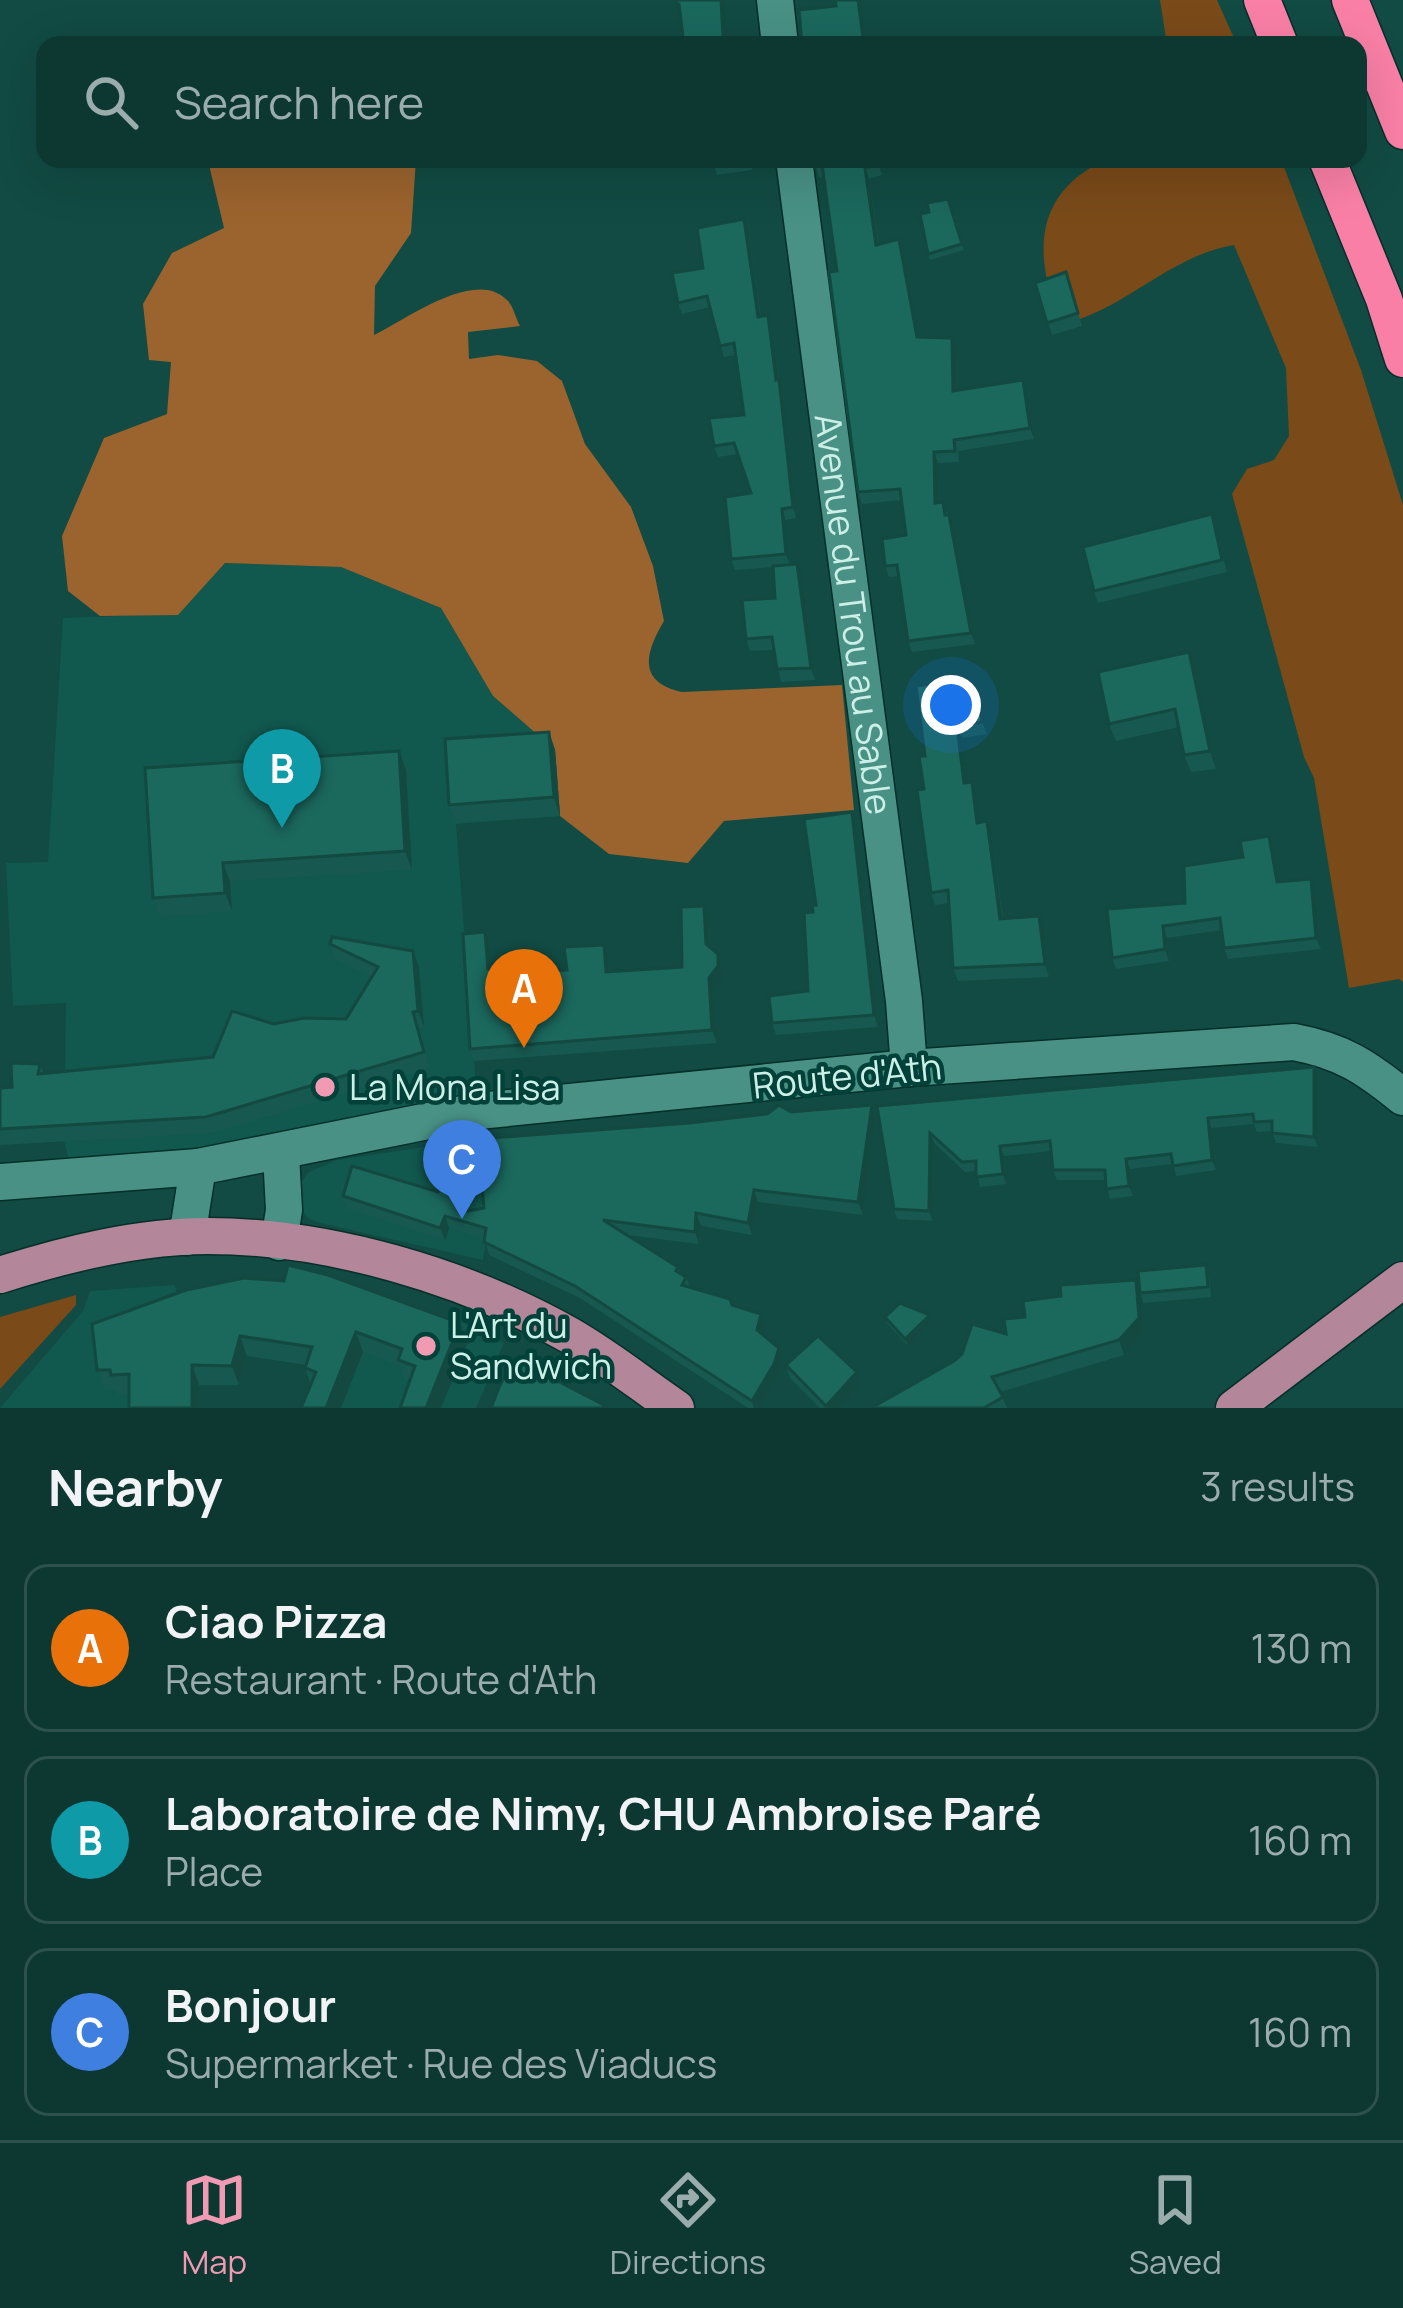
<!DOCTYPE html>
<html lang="en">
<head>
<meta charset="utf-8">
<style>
  body { margin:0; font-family:Manrope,sans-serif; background:#1b433e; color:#f1f3f6 }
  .you { position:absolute; left:951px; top:705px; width:42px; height:42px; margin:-30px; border:9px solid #fff; border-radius:50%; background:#1a73e8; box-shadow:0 0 0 18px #1a73e833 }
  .badge { display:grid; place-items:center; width:78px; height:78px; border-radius:50%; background:#f19ab3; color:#fff; font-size:39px; font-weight:700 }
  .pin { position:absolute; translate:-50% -99px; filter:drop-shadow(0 3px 6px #0008) }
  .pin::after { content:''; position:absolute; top:63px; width:42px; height:36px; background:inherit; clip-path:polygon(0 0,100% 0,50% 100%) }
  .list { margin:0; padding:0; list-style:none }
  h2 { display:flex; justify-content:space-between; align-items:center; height:156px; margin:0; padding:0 48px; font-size:51px }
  h2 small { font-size:39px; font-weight:400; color:#9aacac }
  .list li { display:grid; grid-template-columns:78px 1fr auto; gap:36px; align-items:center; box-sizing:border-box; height:168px; margin:0 24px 24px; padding:0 24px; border:3px solid #2d524d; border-radius:24px }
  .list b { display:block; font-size:45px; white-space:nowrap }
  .list p { margin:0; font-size:39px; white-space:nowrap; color:#9aacac }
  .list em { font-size:39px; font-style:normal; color:#9aacac }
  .icon { flex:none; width:66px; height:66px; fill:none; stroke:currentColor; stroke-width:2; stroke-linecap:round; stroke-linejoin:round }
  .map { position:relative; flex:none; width:1403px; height:1408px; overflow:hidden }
  .search { position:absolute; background:#0d3832; box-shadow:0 12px 48px #0002; left:36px; right:36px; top:36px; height:132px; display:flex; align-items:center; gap:30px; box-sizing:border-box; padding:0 42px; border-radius:24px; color:#9aacac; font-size:45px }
  .sheet { height:732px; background:#0d3832 }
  nav { display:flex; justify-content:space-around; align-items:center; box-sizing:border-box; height:168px; border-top:3px solid #2d524d; background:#0d3832; font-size:33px; color:#9aacac }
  nav a { display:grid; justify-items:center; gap:6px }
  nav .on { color:#f19ab3 }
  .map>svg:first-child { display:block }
  .built { fill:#11584e }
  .green { fill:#7a4a19 }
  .forest { fill:#9b632e }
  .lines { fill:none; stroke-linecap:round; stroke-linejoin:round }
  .minor-casing { stroke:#062f29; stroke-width:39 }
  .major-casing { stroke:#062f29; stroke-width:39 }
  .highway-casing { stroke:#062f29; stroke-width:39 }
  .minor { stroke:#499185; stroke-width:36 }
  .major { stroke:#b38699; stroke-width:36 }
  .highway { stroke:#f97fa6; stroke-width:36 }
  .wall { fill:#175950 }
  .shaded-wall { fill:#134941 }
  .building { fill:#1b685d; stroke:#134941; stroke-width:3 }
  .poi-dot { fill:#f19ab3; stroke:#004139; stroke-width:4.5 }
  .labels { text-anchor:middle; stroke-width:9; stroke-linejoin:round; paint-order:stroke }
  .street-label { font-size:36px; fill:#ccefe8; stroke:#004139 }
  .poi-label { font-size:36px; fill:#ccefe8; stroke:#004139; text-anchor:start }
</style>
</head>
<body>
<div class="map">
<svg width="1403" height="1408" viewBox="0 0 1403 1408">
  <rect width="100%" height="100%" fill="#114b43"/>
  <g class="built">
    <polygon points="225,563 341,567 441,608 493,696 555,750 560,816 456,824 478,1111 73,1176 64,1141 66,1003 13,1006 6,863 48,862 63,618 178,614"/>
    <polygon points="504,1135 507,1172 491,1210 483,1260 320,1223 309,1219 298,1206 299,1185 309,1172 337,1160"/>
    <polygon points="175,1285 181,1314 183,1408 0,1408 83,1311 90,1291"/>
    <polygon points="364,1292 454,1318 504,1343 476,1408 317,1408"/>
  </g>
  <g class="green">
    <polygon points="1160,0 1217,0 1237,45 1167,45"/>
    <path d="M1107 159H1281L1361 370 1403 505V982L1399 979 1349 988 1314 778 1304 757 1232 494 1247 469 1274 460 1289 436 1286 368 1234 245C1175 255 1135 299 1080 319L1055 307C1032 243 1041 189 1107 159Z"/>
    <polygon points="76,1295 76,1305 0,1389 0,1317"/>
  </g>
  <path class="forest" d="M215 159H416L411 233 375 286 374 335C404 321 475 267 507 300 513 305 516 319 520 326L468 332 469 359 498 355 537 361 562 381 585 444 631 507 653 566 664 621C645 653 637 682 682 692L842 685 854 810 724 821 688 863 609 854 560 816 555 750 493 696 441 608 341 567 225 563 178 615 100 616 68 591 62 536 104 438 167 414 171 362 149 360 143 304 172 253 224 228 210 169Z"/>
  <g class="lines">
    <g class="minor-casing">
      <g id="minor">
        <polyline points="775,0 780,45"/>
        <path id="s1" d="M794 159 904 1001 909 1068"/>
        <path d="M0 1182 198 1167 478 1111 909 1068 1294 1042C1342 1051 1366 1067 1403 1097"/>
        <polyline points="187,1237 198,1167"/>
        <polyline points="279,1242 284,1210 281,1154"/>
      </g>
    </g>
    <g class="major-casing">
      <g id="major">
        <path d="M0 1275C66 1254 138 1236 208 1236 329 1236 464 1276 569 1335 606 1356 641 1384 676 1408"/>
        <polyline points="1234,1408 1403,1280"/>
      </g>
    </g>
    <g class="highway-casing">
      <g id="highway">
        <polyline points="1262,0 1280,45"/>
        <polyline points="1350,0 1403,131"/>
        <polyline points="1327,159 1384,299 1403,359"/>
      </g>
    </g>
    <use href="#minor" class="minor"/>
    <use href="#major" class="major"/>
    <use href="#highway" class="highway"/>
  </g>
  <g class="wall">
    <polygon points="712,159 752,159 752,170 717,175"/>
    <polygon points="814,159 902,159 879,166 882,175 869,179 879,245 899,239 903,250 919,337 956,349 957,391 1023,380 1027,392 1034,439 958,451 959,462 938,463 939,503 949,515 953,526 975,644 912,652 908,641 899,576 889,577 885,566 906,535 902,500 862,504 858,492 837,271 824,177 819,178"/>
    <polygon points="948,199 964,250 930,260 928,254 929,212"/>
    <polygon points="744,219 748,229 761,317 768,315 772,326 779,379 783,390 796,518 785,520 790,564 802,576 815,680 781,682 774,650 750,651 746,639 775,598 773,567 735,570 731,559 751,493 738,454 718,457 714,446 744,415 736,355 724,357 710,307 682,314 678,303 703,268"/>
    <polygon points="1035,283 1070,284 1082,326 1052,335"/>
    <polygon points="1212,514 1227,572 1098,603 1094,591"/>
    <polygon points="1189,652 1196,669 1216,769 1191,772 1184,755 1179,727 1116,741 1109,724"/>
    <polygon points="978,691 982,704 987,734 962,738 967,783 976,795 980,822 991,834 1003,918 1044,928 1049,977 958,981 953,968 949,903 935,905 931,893 925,756 961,693"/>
    <polygon points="549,732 555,750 560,816 456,823 449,805"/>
    <polygon points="399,751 406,770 412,870 230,881 232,911 160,916 153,898"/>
    <polygon points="852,812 856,824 878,1027 776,1035 772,1023 808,991 813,912"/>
    <polygon points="1269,836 1273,847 1279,882 1315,890 1321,949 1228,959 1224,948 1222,930 1167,938 1169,961 1116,969 1112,958"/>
    <polygon points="709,918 710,947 718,954 722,966 723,979 713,990 717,1043 474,1061 470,1049 485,932 490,944 492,970 520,974 567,970 608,957 609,972 682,967"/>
    <polygon points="330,944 413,951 419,967 424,1027 419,1028 430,1068 212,1133 0,1145 0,1088 12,1087 40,1064 44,1074 213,1057 274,1024 346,1019 371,977 335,959"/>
    <polygon points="1318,1077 1318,1147 1276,1143 1272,1131 1257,1132 1254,1124 1211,1128 1216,1170 1176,1176 1173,1164 1130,1169 1133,1196 1110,1199 1105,1180 1057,1180 1053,1170 1051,1151 1004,1156 1006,1184 980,1187 976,1171 965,1172 934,1143 933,1221 897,1219 894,1209 877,1106"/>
    <polygon points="872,1105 876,1117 863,1215 758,1202 752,1235 701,1226 699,1244 627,1235 678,1267 680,1273 686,1277 690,1287 732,1305 761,1314 766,1326 763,1335 779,1348 783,1361 779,1377 760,1408 748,1408 580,1298 489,1255 485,1239 449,1228 445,1240 347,1209 343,1196 438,1192 451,1151 469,1211 484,1208 490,1142"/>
    <polygon points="1209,1276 1211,1297 1143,1303 1142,1299 1144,1333 1124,1355 1000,1392 1007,1408 871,1408 1006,1334 1025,1317 1061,1296 1136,1280 1139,1289"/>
    <polygon points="885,1317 933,1321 908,1346 887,1323"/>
    <polygon points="460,1323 468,1342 410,1382 405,1380 400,1366 363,1352 311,1385 305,1368 306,1365 247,1356 239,1385 199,1385 118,1395 116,1390 104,1390 97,1370 92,1324"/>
    <polygon points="786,1365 857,1372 861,1385 840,1408 820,1408 790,1378"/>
  </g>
  <g class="shaded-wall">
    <polygon points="721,0 724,0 727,45 723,37"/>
    <polygon points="858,0 861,0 867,45 864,45"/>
    <polygon points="865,168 869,179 880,257 876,245"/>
    <polygon points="744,219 748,229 762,328 758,317"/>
    <polygon points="899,239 903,250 921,348 917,337"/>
    <polygon points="768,315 772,326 780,390 776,380"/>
    <polygon points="952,338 956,349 957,402 953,391"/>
    <polygon points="779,379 783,390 796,518 793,507"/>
    <polygon points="1023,380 1027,392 1034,439 1030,428"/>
    <polygon points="934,452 938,463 939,514 935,503"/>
    <polygon points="782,509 785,520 790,565 786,554"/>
    <polygon points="949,515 953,526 975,644 971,633"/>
    <polygon points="797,564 802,576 815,680 811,668"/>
    <polygon points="1189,652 1196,669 1216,769 1210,751"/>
    <polygon points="978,691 982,704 987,734 982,722"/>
    <polygon points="957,726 962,738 969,795 964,783"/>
    <polygon points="549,732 555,750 560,816 554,797"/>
    <polygon points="399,751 406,770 412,870 405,851"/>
    <polygon points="972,782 976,795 982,835 977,823"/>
    <polygon points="852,812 856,824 878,1027 874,1015"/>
    <polygon points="987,821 991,834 1004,931 1000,919"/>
    <polygon points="1269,836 1273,847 1281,894 1277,882"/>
    <polygon points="223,863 230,881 232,911 225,893"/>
    <polygon points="1311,879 1315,890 1321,949 1316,938"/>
    <polygon points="704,906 709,918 710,956 706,944"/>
    <polygon points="1039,916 1044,928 1049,977 1045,964"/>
    <polygon points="1163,926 1167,938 1169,961 1165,949"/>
    <polygon points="485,932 490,944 493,982 488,969"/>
    <polygon points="604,945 608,957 610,985 606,972"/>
    <polygon points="413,951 419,967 424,1027 418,1011"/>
    <polygon points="718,954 722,966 723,979 713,990 717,1043 712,1030 709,978"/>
    <polygon points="1314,1067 1318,1077 1318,1147 1314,1137"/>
    <polygon points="872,1105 876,1117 863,1215 858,1202"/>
    <polygon points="1208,1118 1211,1128 1216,1170 1212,1160"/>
    <polygon points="930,1133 934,1143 933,1221 929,1211"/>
    <polygon points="1000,1146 1004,1156 1006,1184 1003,1174"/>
    <polygon points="1126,1159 1130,1169 1133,1196 1129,1186"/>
    <polygon points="754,1190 758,1202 752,1235 748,1223"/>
    <polygon points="696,1213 701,1226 699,1244 695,1232"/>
    <polygon points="445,1216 449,1228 445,1240 440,1228"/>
    <polygon points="1136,1280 1142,1299 1144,1333 1124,1355 1119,1340"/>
    <polygon points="761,1314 766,1326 761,1342 757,1330"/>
    <polygon points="930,1315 933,1321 908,1346 905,1339"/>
    <polygon points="460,1323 468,1342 441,1408 426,1408"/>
    <polygon points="356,1332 363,1352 341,1408 326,1408"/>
    <polygon points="240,1336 247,1356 239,1385 232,1366"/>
    <polygon points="779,1348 783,1361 779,1377 760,1408 754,1408 752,1401"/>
    <polygon points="192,1365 199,1385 199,1408 192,1408"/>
    <polygon points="857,1372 861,1385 840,1408 827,1408 826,1406"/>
  </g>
  <g class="building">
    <polygon points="673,0 721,0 723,37 734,35 735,45 684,45 679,4"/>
    <polygon points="835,0 858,0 864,45 802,45 799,10 836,6"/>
    <polygon points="712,159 745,159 713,164"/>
    <polygon points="814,159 876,159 878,164 865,168 876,245 899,239 917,337 952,338 953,391 1023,380 1030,428 954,440 955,451 934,452 935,503 943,502 945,515 949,515 971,633 908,641 897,565 885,566 882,539 906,535 900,489 858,492 829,272 837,271 822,165 815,167"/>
    <polygon points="948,199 962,244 928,254 920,214 929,212 927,203"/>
    <polygon points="744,219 758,317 768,315 776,380 779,379 793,507 782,509 786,554 731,559 725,497 751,493 734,443 714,446 709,418 744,415 734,343 720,346 707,296 678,303 672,273 703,268 697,228"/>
    <polygon points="1066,272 1078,313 1047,323 1035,283"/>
    <polygon points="1212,514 1222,560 1094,591 1083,547"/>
    <polygon points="797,564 811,668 777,669 772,637 746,639 742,600 775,598 773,566"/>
    <polygon points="1189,652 1210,751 1184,755 1175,709 1109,724 1098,672"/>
    <polygon points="956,680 958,694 978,691 982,722 957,726 964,783 972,782 977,823 987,821 1000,919 1039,916 1045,964 953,968 948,890 931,893 917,790 924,789 919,756 925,756 916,686"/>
    <polygon points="549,732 554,797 449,805 445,739"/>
    <polygon points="399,751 405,851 223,863 225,893 153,898 145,768"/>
    <polygon points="852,812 874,1015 772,1023 769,996 808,991 804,913 813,912 812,905 816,905 804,819"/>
    <polygon points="1269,836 1277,882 1311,879 1316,938 1224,948 1220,918 1163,926 1165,949 1112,958 1107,909 1185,903 1184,866 1243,857 1240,841"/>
    <polygon points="704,906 706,944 718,954 718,966 709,978 712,1030 470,1049 463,934 485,932 488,969 520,974 567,970 564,947 604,945 606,972 682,967 681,907"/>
    <polygon points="332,937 413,951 418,1011 413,1012 424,1052 206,1117 0,1129 0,1088 12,1087 11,1063 40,1064 38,1074 213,1057 232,1011 274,1024 304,1018 346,1019 378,967 330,944"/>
    <polygon points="1314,1067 1314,1137 1272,1133 1272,1121 1254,1122 1253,1114 1208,1118 1212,1160 1173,1166 1171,1154 1126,1159 1129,1186 1106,1189 1105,1170 1053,1170 1050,1141 1000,1146 1003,1174 976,1177 976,1161 962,1162 930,1133 929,1211 894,1209 877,1106"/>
    <polygon points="779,1105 791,1112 872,1105 858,1202 754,1190 748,1223 696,1213 695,1232 603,1220 678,1267 676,1271 686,1277 682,1285 730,1299 732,1305 761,1314 757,1330 779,1348 774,1364 752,1401 575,1286 484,1242 486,1228 445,1216 440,1228 343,1196 352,1166 438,1192 451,1151 468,1211 484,1208 478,1142 490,1142 490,1138 689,1123 767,1114"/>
    <polygon points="288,1265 328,1275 460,1323 426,1408 400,1408 415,1366 398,1360 402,1349 356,1332 326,1408 301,1408 316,1372 305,1368 312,1347 240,1336 232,1366 192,1365 192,1408 129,1408 129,1374 111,1375 110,1370 97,1370 92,1324 186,1290 244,1278 284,1281"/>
    <polygon points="1206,1265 1208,1287 1140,1293 1138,1271"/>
    <polygon points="1136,1280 1139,1318 1119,1340 992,1377 1003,1397 984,1408 871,1408 954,1361 962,1354 972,1324 1006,1334 1004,1319 1025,1317 1023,1301 1061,1296 1060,1285"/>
    <polygon points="900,1303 930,1315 905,1339 885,1317"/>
    <polygon points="818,1336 857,1372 826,1406 786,1365"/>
    <polygon points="515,1359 600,1403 607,1408 491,1408 500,1385"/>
  </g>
  <g class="poi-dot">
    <circle cx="325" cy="1087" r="12"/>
    <circle cx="426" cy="1346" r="12"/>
  </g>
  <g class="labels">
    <g class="street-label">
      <text dy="13" stroke="none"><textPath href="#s1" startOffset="459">Avenue du Trou au Sable</textPath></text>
      <text transform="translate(847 1076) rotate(-6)" y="13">Route d'Ath</text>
    </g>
    <g class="poi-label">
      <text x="349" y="1100">La Mona Lisa</text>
      <text x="450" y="1338">L'Art du<tspan x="450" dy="41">Sandwich</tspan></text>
    </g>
  </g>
</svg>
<div class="you"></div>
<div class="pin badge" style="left:524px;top:1048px;background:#e8710a">A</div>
<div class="pin badge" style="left:282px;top:828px;background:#0f9aa8">B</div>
<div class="pin badge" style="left:462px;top:1219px;background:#3f7fe0">C</div>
<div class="search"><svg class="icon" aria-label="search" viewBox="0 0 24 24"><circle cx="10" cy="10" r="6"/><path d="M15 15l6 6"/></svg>Search here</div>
</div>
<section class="sheet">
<h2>Nearby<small>3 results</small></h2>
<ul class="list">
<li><span class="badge" style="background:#e8710a">A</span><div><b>Ciao Pizza</b><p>Restaurant · Route d'Ath</p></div><em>130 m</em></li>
<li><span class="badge" style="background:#0f9aa8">B</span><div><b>Laboratoire de Nimy, CHU Ambroise Paré</b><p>Place</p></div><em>160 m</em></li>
<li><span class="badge" style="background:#3f7fe0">C</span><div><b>Bonjour</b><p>Supermarket · Rue des Viaducs</p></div><em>160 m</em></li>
</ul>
</section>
<nav>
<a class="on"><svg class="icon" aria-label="map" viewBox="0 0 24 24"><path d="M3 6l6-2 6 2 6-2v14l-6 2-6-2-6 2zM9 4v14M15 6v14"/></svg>Map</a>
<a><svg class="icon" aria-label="directions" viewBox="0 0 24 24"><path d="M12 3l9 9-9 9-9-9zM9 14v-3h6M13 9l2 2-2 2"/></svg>Directions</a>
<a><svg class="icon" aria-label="saved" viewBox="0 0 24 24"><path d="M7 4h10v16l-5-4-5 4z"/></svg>Saved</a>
</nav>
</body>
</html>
